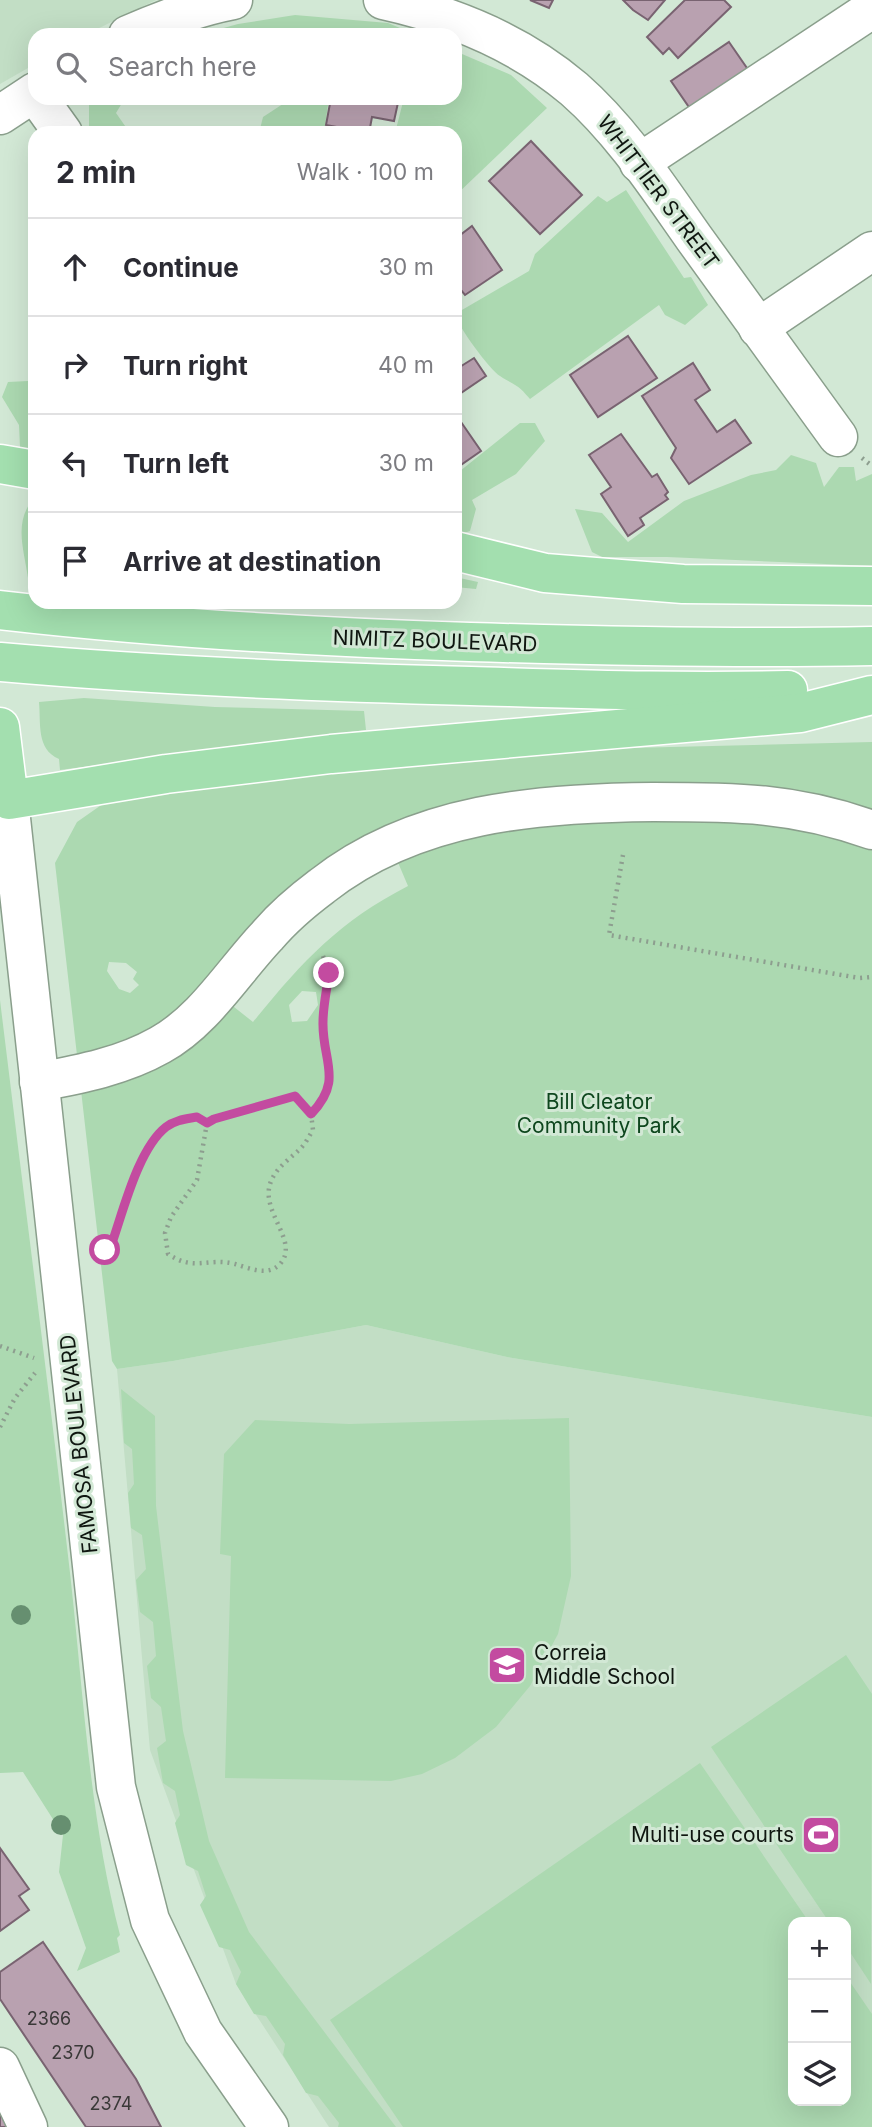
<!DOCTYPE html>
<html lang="en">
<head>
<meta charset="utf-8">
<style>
  body { margin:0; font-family:Inter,sans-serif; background:#f2f2f3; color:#2b2b33 }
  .controls { position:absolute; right:21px; bottom:21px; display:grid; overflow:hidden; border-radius:14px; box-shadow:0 7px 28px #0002 }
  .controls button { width:63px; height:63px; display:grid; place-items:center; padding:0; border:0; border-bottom:2px solid #e1e1e2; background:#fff; color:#2b2b33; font:35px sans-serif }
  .stop { position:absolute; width:21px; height:21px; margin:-16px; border:5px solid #c34ba0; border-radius:50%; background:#fff }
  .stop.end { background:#c34ba0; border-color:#fff; box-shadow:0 2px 7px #0008 }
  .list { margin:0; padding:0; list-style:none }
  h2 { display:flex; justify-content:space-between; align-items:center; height:91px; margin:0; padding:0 28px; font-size:30px }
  h2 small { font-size:23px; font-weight:400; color:#7c7c81 }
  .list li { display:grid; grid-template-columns:46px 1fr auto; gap:21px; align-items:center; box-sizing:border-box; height:98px; padding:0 28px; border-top:2px solid #e1e1e2 }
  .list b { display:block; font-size:26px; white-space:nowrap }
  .list em { font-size:23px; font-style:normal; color:#7c7c81 }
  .icon { flex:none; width:38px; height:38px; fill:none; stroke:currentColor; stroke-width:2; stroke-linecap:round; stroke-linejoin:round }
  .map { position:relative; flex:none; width:872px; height:2127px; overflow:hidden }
  .search { position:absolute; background:#fff; box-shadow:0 7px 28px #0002; left:28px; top:28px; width:434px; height:77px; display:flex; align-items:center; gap:18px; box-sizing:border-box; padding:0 24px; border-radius:21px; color:#7c7c81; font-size:26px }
  .panel { position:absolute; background:#fff; box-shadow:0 7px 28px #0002; left:28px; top:126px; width:434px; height:483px; border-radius:21px }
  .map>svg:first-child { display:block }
  .built { fill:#c2dec5; fill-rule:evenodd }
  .green { fill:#acd9b1; fill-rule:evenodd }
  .building { fill:#b9a1b0; stroke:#796371; stroke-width:2 }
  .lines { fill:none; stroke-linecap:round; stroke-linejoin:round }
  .minor-casing { stroke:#8a9f8c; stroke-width:41 }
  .major-casing { stroke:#fff; stroke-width:41 }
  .path { stroke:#8d9e8f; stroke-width:4.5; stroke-dasharray:2 5; stroke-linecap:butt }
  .minor { stroke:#fff; stroke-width:38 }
  .major { stroke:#a3dfaf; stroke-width:38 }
  .tree { fill:#668f70 }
  .route { stroke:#c34ba0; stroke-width:9 }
  .labels { text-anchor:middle; stroke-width:6; stroke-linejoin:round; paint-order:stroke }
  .number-label { font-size:18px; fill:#3a3938 }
  .street-label { font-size:21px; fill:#0f1610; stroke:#d2e8d5 }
  .park-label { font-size:21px; fill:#0e471e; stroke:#d2e8d5 }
  .poi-label { font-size:21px; fill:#0f1610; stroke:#d2e8d5; text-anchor:start }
</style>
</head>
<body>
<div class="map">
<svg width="872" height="2127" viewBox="0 0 872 2127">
  <rect width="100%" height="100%" fill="#d2e8d5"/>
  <g class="built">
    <polygon points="0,0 156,0 85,35 35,35 35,64 0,84"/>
    <path d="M366 1325 507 1357 872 1417V2127H329L236 1984 150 1750 117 1369 173 1361ZM793 1922H846V2101H793Z"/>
  </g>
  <g class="green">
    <polygon points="295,15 388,23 417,35 198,35 238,24"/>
    <polygon points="455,51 511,75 547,108 455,196 455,133 395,133 404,98 455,98"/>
    <polygon points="89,98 125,98 116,113 130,133 96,133 89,126"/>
    <polygon points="292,98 329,98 324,133 259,133 263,117"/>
    <path d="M626 190 684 278 691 277 708 305 685 325 665 315 659 305 530 399C517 383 515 386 500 376 490 370 456 324 455 314L529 271 535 254 598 196 607 202Z"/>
    <polygon points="28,381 35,386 35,450 20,447 19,425 2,397 8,382"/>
    <polygon points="520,423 535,423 545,441 516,474 472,500 476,509 470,531 464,533 455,531 455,475"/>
    <polygon points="791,455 816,463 824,487 839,467 854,467 856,481 872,474 872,566 667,557 602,557 592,552 575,509 602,513 628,542 684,501 751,475 776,470"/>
    <path d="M34 498 35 499V578H28C24 549 13 522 34 498Z"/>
    <polygon points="455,577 478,582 476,589 455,587"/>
    <polygon points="256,602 420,602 415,607 293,606"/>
    <path d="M84 698 215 707 364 711 366 730 60 770 59 759C36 749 41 724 39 702Z"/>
    <path d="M872 742V1417L507 1357 366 1325 173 1361 117 1369 112 1361 55 863 77 822 117 794 546 750ZM385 832 408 886C338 922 302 962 253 1022L205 984ZM109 962 126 963 137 972 133 979 139 985 130 993 119 989 107 971ZM302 991 316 992 318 1005 307 1021 292 1022 289 1005Z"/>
    <path d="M0 1000C22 1182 46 1365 67 1547 83 1678 87 1807 120 1935L117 1938 120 1952 77 1971 86 1948 59 1872 63 1835 23 1772 0 1773Z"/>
    <polygon points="121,1389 155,1416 156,1506 183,1731 209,1841 249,1932 396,2127 338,2127 339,2123 318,2096 306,2093 283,2055 285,2044 266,2016 254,2014 236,1984 241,1972 230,1950 219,1947 200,1905 206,1896 198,1871 186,1865 175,1823 180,1815 175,1791 163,1783 157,1748 166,1741 161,1707 151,1698 147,1666 156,1656 153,1622 140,1612 136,1580 146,1569 142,1535 131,1528 128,1493 134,1484 132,1449 124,1443"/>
    <polygon points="569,1418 571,1576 558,1634 530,1686 496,1727 455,1758 422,1774 391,1781 225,1778 231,1556 220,1554 224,1454 255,1420 349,1424"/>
    <polygon points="846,1655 872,1694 871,1984 846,1946 846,1922 829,1922 711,1747"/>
    <polygon points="700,1763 809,1922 793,1922 793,2101 846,2101 846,1976 872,2014 872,2127 403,2127 330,2020"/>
  </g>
  <g class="building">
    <polygon points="530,0 553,0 549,8"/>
    <polygon points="623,0 665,0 648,20 633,10"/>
    <polygon points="685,0 724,0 731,7 678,58 669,48 663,54 647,37"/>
    <polygon points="729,42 749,71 691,110 671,81"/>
    <polygon points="331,98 399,98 394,121 372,117 369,133 326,125"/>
    <polygon points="531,141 582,195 540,234 489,181"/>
    <polygon points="472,226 502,270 465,295 455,283 455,239"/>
    <polygon points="628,336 657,378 598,417 570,375"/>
    <polygon points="474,358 486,376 455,397 455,370"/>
    <polygon points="693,363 710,390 695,400 717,432 735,420 751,443 689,484 671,458 676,448 642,396"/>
    <polygon points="461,422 481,451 455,469 455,426"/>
    <polygon points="621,434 652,477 657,474 668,492 665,495 668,499 640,518 644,525 628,536 601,494 611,487 589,455"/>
    <polygon points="0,1848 29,1889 19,1896 29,1910 0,1931"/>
    <polygon points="43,1942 136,2079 161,2127 86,2127 0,1999 0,1972"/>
    <polygon points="0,2107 9,2127 0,2127"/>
  </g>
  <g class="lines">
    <g class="minor-casing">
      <g id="minor">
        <path d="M383 0C451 15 520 43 574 89 622 131 658 187 694 238 742 305 790 371 838 437"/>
        <path d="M128 35C162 20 196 7 233 0"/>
        <polyline points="38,98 63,133"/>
        <polyline points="0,115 35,92"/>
        <polyline points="639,163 872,9"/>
        <polyline points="758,328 872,251"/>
        <polyline points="9,800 116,1787 150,1920 203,2032 269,2127"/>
        <path d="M39 1082C81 1074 123 1066 160 1045 204 1021 233 972 267 936 283 917 302 901 322 886 416 812 538 803 653 802 735 802 793 802 872 830"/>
        <polyline points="0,2067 28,2127"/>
      </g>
    </g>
    <g class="major-casing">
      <g id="major">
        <polyline points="0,464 35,470"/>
        <polyline points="455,551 545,573 683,584 872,586"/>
        <path d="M0 610C156 628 313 637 470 642 604 646 738 649 872 646"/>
        <path d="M0 662C157 676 313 682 471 686 576 689 682 693 788 690"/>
        <polyline points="0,727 9,800 166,774 331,754 800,713 872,695"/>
      </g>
    </g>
    <g class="path">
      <polyline points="862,458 872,466"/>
      <polyline points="623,855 609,935 859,978 872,977"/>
      <path d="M207 1123 197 1180 171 1217 165 1233 168 1254C195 1272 207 1257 235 1264 249 1268 268 1277 280 1264 300 1242 261 1213 270 1184 275 1168 290 1159 301 1148 306 1143 309 1136 313 1130L311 1114"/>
      <path d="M93 1254 105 1250 113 1240C124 1210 141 1146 166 1127 175 1120 186 1119 197 1117L207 1123 214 1119 295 1096 311 1114 326 1091 331 1076 322 1022 329 973 322 953"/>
      <polyline points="0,1346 34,1358"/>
      <polyline points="0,1427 15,1398 35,1373"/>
    </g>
    <use href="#minor" class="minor"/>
    <use href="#major" class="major"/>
  </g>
  <g class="tree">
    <circle cx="21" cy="1615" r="10"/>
    <circle cx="61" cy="1825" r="10"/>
  </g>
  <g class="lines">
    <path class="route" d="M105 1250 113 1240C124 1208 139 1148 166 1127 175 1120 186 1119 197 1117L207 1123 214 1119 295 1096 311 1114C344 1080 322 1061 323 1022 323 1006 327 989 329 973"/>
  </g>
  <defs>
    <g id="school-square" transform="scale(2.0125)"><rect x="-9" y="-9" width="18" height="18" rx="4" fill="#c34ba0" stroke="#d2e8d5"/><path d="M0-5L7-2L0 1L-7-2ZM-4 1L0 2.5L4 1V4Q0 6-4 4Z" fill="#fff"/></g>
    <g id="stadium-square" transform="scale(2.0125)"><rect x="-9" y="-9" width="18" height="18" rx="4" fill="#c34ba0" stroke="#d2e8d5"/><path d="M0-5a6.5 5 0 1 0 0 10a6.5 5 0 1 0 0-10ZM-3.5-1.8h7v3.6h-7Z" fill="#fff"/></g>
  </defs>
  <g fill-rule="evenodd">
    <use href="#school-square" x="507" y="1665"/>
    <use href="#stadium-square" x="821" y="1835"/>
  </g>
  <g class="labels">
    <g class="number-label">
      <text x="49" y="2025">2366</text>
      <text x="73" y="2059">2370</text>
      <text x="111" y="2110">2374</text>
    </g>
    <g class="street-label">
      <text transform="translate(658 192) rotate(53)" y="7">WHITTIER STREET</text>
      <text transform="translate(435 641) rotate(2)" y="7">NIMITZ BOULEVARD</text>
      <text transform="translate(79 1444) rotate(-96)" y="7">FAMOSA BOULEVARD</text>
    </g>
    <g class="park-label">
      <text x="599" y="1109">Bill Cleator<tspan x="599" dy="24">Community Park</tspan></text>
    </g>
    <g class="poi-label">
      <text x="534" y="1660">Correia<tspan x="534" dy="24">Middle School</tspan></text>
      <text x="794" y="1842" text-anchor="end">Multi-use courts</text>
    </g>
  </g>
</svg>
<div class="controls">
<button>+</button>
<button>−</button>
<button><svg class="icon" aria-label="layers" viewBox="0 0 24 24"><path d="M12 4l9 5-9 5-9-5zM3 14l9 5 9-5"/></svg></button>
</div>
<div class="stop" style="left:105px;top:1250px"></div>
<div class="stop end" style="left:329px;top:973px"></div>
<div class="search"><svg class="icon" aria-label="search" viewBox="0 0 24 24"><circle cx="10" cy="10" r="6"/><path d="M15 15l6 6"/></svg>Search here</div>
<section class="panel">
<h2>2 min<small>Walk · 100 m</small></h2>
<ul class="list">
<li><svg class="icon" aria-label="ahead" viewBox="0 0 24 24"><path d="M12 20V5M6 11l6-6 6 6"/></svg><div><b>Continue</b></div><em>30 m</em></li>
<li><svg class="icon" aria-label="right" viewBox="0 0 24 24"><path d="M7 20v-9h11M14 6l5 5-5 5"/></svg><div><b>Turn right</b></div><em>40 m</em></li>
<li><svg class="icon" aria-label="left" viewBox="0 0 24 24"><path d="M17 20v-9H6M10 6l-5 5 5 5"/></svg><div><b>Turn left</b></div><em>30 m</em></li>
<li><svg class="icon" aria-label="arrive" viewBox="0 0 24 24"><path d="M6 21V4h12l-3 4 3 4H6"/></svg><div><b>Arrive at destination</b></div></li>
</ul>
</section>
</div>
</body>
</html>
